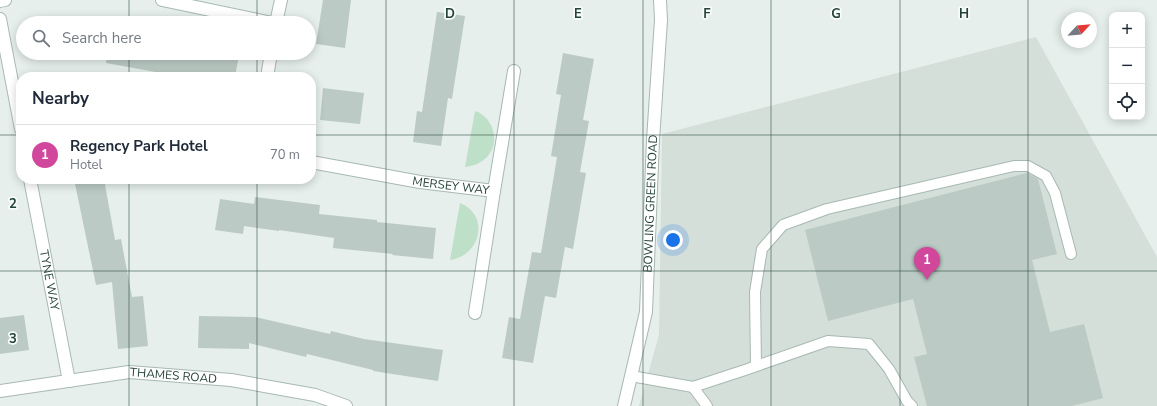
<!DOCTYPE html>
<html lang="en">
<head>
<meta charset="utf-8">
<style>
  body { margin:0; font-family:"Nunito Sans",sans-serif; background:#f6f6f7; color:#1f2937 }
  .controls { position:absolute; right:12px; top:12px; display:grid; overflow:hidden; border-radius:8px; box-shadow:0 2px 10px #0003 }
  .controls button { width:36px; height:36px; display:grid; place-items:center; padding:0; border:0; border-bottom:1px solid #e0e1e3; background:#fff; color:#1f2937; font:20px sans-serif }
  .compass { position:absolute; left:1061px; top:12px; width:36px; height:36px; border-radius:50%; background:#fff; box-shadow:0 2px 10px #0003; rotate:64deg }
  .you { position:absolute; left:673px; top:240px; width:14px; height:14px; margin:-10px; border:3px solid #fff; border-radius:50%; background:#1a73e8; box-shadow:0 0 0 6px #1a73e833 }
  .badge { display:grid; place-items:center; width:26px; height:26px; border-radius:50%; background:#b45309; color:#fff; font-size:13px; font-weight:700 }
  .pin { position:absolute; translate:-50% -33px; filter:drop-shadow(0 1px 2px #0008) }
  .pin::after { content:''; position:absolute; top:21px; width:14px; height:12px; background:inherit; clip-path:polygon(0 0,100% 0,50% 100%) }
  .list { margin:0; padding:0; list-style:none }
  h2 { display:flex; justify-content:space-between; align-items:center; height:52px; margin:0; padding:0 16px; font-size:17px }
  h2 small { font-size:13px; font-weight:400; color:#747a83 }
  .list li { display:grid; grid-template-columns:26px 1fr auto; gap:12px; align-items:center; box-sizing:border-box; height:60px; padding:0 16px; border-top:1px solid #e0e1e3 }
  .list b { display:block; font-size:15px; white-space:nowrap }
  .list p { margin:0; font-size:13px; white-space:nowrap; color:#747a83 }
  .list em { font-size:13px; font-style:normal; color:#747a83 }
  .icon { flex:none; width:22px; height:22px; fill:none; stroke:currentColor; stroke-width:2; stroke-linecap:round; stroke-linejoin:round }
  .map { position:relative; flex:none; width:1157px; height:406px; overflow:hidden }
  .search { position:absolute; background:#fff; box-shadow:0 2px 10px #0003; left:16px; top:16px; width:300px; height:44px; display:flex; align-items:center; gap:10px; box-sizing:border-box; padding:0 14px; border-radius:22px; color:#747a83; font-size:15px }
  .panel { position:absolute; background:#fff; box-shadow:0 2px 10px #0003; left:16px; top:72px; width:300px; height:112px; border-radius:16px }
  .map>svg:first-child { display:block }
  .built { fill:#d4dfda }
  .green { fill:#bfe0c8 }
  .building { fill:#bbcac4 }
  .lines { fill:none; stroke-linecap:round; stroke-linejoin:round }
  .service-casing { stroke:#a8b8b2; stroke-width:12 }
  .minor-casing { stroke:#a8b8b2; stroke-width:14 }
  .tertiary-casing { stroke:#a8b8b2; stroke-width:14 }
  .service { stroke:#fff; stroke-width:10 }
  .minor { stroke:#fff; stroke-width:12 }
  .tertiary { stroke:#fff; stroke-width:12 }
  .grid { fill:none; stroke:#24423a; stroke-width:1; stroke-opacity:0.55 }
  .labels { text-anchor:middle; stroke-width:3.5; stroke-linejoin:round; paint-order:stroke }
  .street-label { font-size:12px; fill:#24423a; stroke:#f7fbf9 }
  .grid-label { font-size:13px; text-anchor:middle; font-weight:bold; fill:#24423a; stroke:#f7fbf9; stroke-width:3.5; stroke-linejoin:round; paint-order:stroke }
</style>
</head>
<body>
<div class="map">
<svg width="1157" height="406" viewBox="0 0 1157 406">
  <rect width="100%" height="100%" fill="#e6efeb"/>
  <polygon class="built" points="1036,37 1157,257 1157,406 639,406 659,335 662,134"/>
  <g class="green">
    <path d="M475 111C493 117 501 142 487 157 481 163 474 166 465 167Z"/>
    <path d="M460 203C490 215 481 256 450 260Z"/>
  </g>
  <g class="building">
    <polygon points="323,0 351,0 345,48 316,44"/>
    <polygon points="437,12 465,16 452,99 448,98 441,146 413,142 417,111 422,112"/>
    <polygon points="107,53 229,53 239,55 235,77 183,77 106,63"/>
    <polygon points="563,53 594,59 583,120 589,121 580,172 586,173 573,249 565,247 556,298 545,296 533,363 502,358 509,317 520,319 532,252 541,253 557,157 551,156 561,95 556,94"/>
    <polygon points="323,88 364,93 360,124 320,120"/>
    <polygon points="1027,173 1038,179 1057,254 1032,260 1050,332 1084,324 1103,398 1072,406 927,406 914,357 927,354 913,299 828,321 805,230"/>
    <polygon points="74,179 104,179 115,240 121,239 132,297 143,296 148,346 118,349 112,282 96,285"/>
    <polygon points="255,197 320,205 319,214 377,220 377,222 436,228 433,259 392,255 393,254 333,248 334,238 279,230 279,231 244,226 243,234 215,230 220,199 254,204"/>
    <polygon points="24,315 29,350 0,354 0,318"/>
    <polygon points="199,316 255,317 330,334 331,331 364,339 443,350 438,381 373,371 373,370 307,354 306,357 249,343 249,349 198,348"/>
  </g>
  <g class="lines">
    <g class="service-casing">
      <g id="service">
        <polyline points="756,366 755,292 762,249 783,225 827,209 1014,166 1028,166 1046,176 1055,193 1071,254"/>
        <polyline points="631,376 693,387 745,370 828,341 869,344 889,369 907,401 912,406"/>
        <polyline points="693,387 707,406"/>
      </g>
    </g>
    <g class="minor-casing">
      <g id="minor">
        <polyline points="162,0 272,23"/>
        <polyline points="0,1 5,0"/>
        <polyline points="0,19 21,129"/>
        <polyline points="276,23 281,0"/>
        <polyline points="267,77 271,53"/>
        <path id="s1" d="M311 162 420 182 494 191 475 313"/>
        <path id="s2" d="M30 179 69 381"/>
        <polyline points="494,191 514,71"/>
        <path id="s3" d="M0 391 129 372 231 380 315 395 346 406"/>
      </g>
    </g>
    <g class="tertiary-casing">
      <g id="tertiary">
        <path id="s4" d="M624 406 646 312 653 140 661 20 660 0"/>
      </g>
    </g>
    <use href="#service" class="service"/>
    <use href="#minor" class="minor"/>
    <use href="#tertiary" class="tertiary"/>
  </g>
  <path class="grid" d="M129 0V23M257 0V23M386 0V406M514 0V406M643 0V406M771 0V406M900 0V406M1028 0V406M129 53V77M257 53V77M0 135H21M311 135H1157M129 179V406M257 179V406M0 271H1157"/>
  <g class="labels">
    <g class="street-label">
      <text dy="4" stroke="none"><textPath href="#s1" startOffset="142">MERSEY WAY</textPath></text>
      <text dy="4" stroke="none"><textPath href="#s4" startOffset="205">BOWLING GREEN ROAD</textPath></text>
      <text dy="4" stroke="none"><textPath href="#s2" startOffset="103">TYNE WAY</textPath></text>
      <text dy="4" stroke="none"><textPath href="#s3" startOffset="175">THAMES ROAD</textPath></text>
    </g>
  </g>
  <g class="grid-label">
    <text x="450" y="18">D</text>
    <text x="578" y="18">E</text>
    <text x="707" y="18">F</text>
    <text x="836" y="18">G</text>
    <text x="964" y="18">H</text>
    <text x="13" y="208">2</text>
    <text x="13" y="343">3</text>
  </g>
</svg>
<div class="controls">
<button>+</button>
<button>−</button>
<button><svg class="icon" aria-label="locate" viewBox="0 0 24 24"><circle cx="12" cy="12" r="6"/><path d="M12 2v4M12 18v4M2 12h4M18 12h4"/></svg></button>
</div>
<svg class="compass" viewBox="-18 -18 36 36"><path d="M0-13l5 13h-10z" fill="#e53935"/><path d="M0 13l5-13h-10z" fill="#747a83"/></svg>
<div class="you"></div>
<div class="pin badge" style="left:927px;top:280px;background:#d1479c">1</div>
<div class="search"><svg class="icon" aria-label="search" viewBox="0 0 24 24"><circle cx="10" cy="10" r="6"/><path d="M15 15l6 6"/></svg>Search here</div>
<section class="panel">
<h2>Nearby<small></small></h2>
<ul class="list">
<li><span class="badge" style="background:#d1479c">1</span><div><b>Regency Park Hotel</b><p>Hotel</p></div><em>70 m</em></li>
</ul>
</section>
</div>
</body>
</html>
